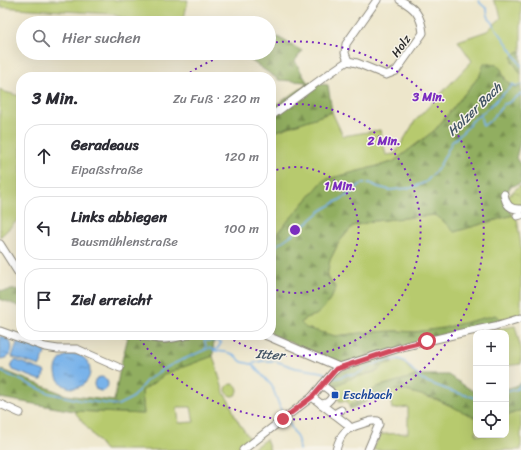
<!DOCTYPE html>
<html lang="de">
<head>
<meta charset="utf-8">
<style>
  body { margin:0; font-family:Sriracha,sans-serif; background:#f2f2f3; color:#2b2b33 }
  .controls { position:absolute; right:12px; bottom:12px; display:grid; overflow:hidden; border-radius:8px; box-shadow:0 4px 16px #0002 }
  .controls button { width:36px; height:36px; display:grid; place-items:center; padding:0; border:0; border-bottom:1px solid #e1e1e2; background:#fff; color:#2b2b33; font:20px sans-serif }
  .stop { position:absolute; width:12px; height:12px; margin:-9px; border:3px solid #d1495b; border-radius:50%; background:#fff }
  .stop.end { background:#d1495b; border-color:#fff; box-shadow:0 1px 4px #0008 }
  .list { margin:0; padding:0; list-style:none }
  h2 { display:flex; justify-content:space-between; align-items:center; height:52px; margin:0; padding:0 16px; font-size:17px }
  h2 small { font-size:13px; font-weight:400; color:#7c7c81 }
  .list li { display:grid; grid-template-columns:26px 1fr auto; gap:12px; align-items:center; box-sizing:border-box; height:64px; margin:0 8px 8px; padding:0 8px; border:1px solid #e1e1e2; border-radius:16px }
  .list b { display:block; font-size:15px; white-space:nowrap }
  .list p { margin:0; font-size:13px; white-space:nowrap; color:#7c7c81 }
  .list em { font-size:13px; font-style:normal; color:#7c7c81 }
  .icon { flex:none; width:22px; height:22px; fill:none; stroke:currentColor; stroke-width:2; stroke-linecap:round; stroke-linejoin:round }
  .map { position:relative; flex:none; width:521px; height:450px; overflow:hidden }
  .search { position:absolute; background:#fff; box-shadow:0 4px 16px #0002; left:16px; top:16px; width:260px; height:44px; display:flex; align-items:center; gap:10px; box-sizing:border-box; padding:0 14px; border-radius:22px; color:#7c7c81; font-size:15px }
  .panel { position:absolute; background:#fff; box-shadow:0 4px 16px #0002; left:16px; top:72px; width:260px; height:268px; border-radius:16px }
  .map>svg:first-child { display:block }
  .grass { fill:#b7ca6e; stroke:#717a4c; fill-rule:evenodd }
  .forest { fill:url(#forest-firs); stroke:#5e6c46 }
  .park { fill:url(#park-crowns); stroke:#717a4c }
  .water { fill:url(#water-ripples); stroke:#526f8a }
  .lines { fill:none; stroke-linecap:round; stroke-linejoin:round }
  .stream { stroke:#79b3ea; stroke-width:1.5 }
  .minor-casing { stroke:#8c887b; stroke-width:9 }
  .minor { stroke:#fff; stroke-width:7 }
  .route { stroke:#d1495b; stroke-width:5 }
  .ring { fill:none; stroke:#7b2cbf; stroke-width:2; stroke-dasharray:2 4 }
  .transit-dot { fill:#1a4fb4; stroke:#f7f3e8; stroke-width:1.5 }
  .labels { text-anchor:middle; stroke-width:3; stroke-linejoin:round; paint-order:stroke }
  .street-label { font-size:12px; fill:#2b2b2b; stroke:#f7f3e8 }
  .transit-label { font-size:12px; fill:#164399; stroke:#f7f3e8; text-anchor:start }
  .water-label { font-size:13px; font-style:italic; fill:#425464; stroke:#f7f3e8 }
  .centre { fill:#7b2cbf; stroke:#f7f3e8; stroke-width:2 }
  .ring-label { font-size:12px; text-anchor:middle; font-weight:bold; fill:#7b2cbf; stroke:#f7f3e8; stroke-width:3; stroke-linejoin:round; paint-order:stroke }
</style>
</head>
<body>
<div class="map">
<svg width="521" height="450" viewBox="0 0 521 450">
  <defs>
    <pattern id="forest-firs" width="22" height="20" patternUnits="userSpaceOnUse"><rect width="22" height="20" fill="#91ae61"/><path d="M5 1l3.5 6h-7zM16 11l3.5 6h-7z" fill="#778e50"/></pattern>
    <pattern id="park-crowns" width="20" height="18" patternUnits="userSpaceOnUse"><rect width="20" height="18" fill="#b7ca6e"/><path d="M2 6a3 3 0 1 1 6 0M12 15a3 3 0 1 1 6 0" fill="none" stroke="#95a45b"/></pattern>
    <pattern id="water-ripples" width="26" height="14" patternUnits="userSpaceOnUse"><rect width="26" height="14" fill="#79b3ea"/><path d="M2 4q2-2 4 0t4 0M15 11q2-2 4 0t4 0" fill="none" stroke="#6392be"/></pattern>
  </defs>
  <rect width="100%" height="100%" fill="#f7f3e8"/>
  <filter id="ink" filterUnits="userSpaceOnUse"><feTurbulence type="fractalNoise" baseFrequency=".025" numOctaves="2"/><feDisplacementMap in="SourceGraphic" scale="8" xChannelSelector="R" yChannelSelector="G"/><feConvolveMatrix kernelMatrix="1 2 1 2 8 2 1 2 1" color-interpolation-filters="sRGB"/></filter>
  <filter id="wash" filterUnits="userSpaceOnUse"><feTurbulence type="fractalNoise" baseFrequency=".012" numOctaves="4" result="noise"/><feDisplacementMap in="SourceGraphic" scale="16" xChannelSelector="R" yChannelSelector="G"/><feGaussianBlur stdDeviation="0.9" result="paint"/><feColorMatrix in="noise" values="0 0 0 0 0 0 0 0 0 0 0 0 0 0 0 0 0 1.4 0 .05"/><feComposite in="paint" operator="in"/></filter>
  <g filter="url(#wash)">
    <rect width="100%" height="100%" fill="#ede6cb"/>
    <g class="grass">
      <polygon points="0,0 188,0 183,23 139,23 111,14 0,7"/>
      <path d="M493 0 521 1V51L517 52 513 62 521 74V85L516 89C507 83 505 79 501 69L484 63 480 75 435 130 393 162 324 180 271 240V133L332 112 343 136 380 130 386 155 395 154 415 121 472 61 458 41 487 31 501 18 499 9Z"/>
      <polygon points="0,89 5,92 20,96 21,99 21,217 0,237"/>
      <polygon points="434,215 441,219 454,232 513,215 517,219 521,246 521,316 504,321 415,332 397,331 369,332 335,336 306,328 301,323 305,318 316,315 326,306 336,288 327,276 330,260 339,242 352,226 374,221"/>
      <polygon points="515,326 521,349 521,364 506,366 506,333 498,333 498,329"/>
      <path d="M213 356 224 393 230 403 235 416 239 423 250 439 235 450H105L74 411 144 414 142 391 167 373ZM177 407H191L194 422 179 423Z"/>
      <polygon points="399,361 403,362 416,376 377,387 367,396 349,406 347,401 339,401 336,390 337,385 349,379 378,371 385,364"/>
      <circle cx="232" cy="390" r="6"/>
      <path d="M394 390C423 391 450 405 476 418V435H506V416L521 410V450H373L380 435 385 434 408 433V407L392 409 389 393Z"/>
      <polygon points="266,439 270,450 251,450"/>
    </g>
    <g class="forest">
      <polygon points="269,32 302,51 295,61 307,82 328,85 332,112 271,133 271,108 305,86 307,82 279,80 240,53 269,53"/>
      <polygon points="521,51 521,74 513,62 512,57 517,52"/>
      <polygon points="484,63 497,65 501,69 505,80 516,88 521,85 521,139 516,158 521,165 521,183 510,187 503,202 513,215 454,232 441,219 434,215 374,221 353,226 339,242 330,260 327,276 336,288 326,306 316,315 305,318 301,323 306,328 335,336 369,332 397,331 415,332 443,328 495,315 504,321 341,365 271,334 271,240 324,180 393,162 435,130 480,75"/>
      <polygon points="21,289 21,307 0,299 0,290 3,291"/>
      <polygon points="120,335 176,335 177,340 202,335 214,335 213,356 167,373 142,391 144,414 74,411 0,398 0,369 66,395 114,401 120,368 128,337"/>
      <polygon points="390,354 392,362 385,364 378,371 349,379 337,385 336,390 329,382 336,373"/>
      <polygon points="420,375 448,375 476,393 476,418 438,400 404,390 394,390 350,409 349,406 367,396 377,387"/>
      <polygon points="521,383 521,410 506,416 506,389 512,387"/>
    </g>
    <polygon class="park" points="520,185 521,186 521,206 513,208 505,199"/>
    <g class="water">
      <path d="M0 336C11 337 15 347 9 356L6 358 0 359Z"/>
      <polygon points="18,340 46,350 40,366 12,357"/>
      <circle cx="73" cy="371" r="17"/>
      <polygon points="15,360 44,371 45,372 42,380 40,380 13,370 11,367 13,362"/>
      <circle cx="101" cy="384" r="7"/>
    </g>
    <g class="lines">
      <g class="stream">
        <path d="M479 0 480 3 487 9C487 19 493 24 498 31 506 42 515 54 521 66"/>
        <polyline points="480,115 483,126 491,120 504,104 508,103 513,99 521,94"/>
        <polyline points="271,254 277,245 300,229 322,210 355,191 358,186 362,184 370,183 378,187 390,190 411,188 426,182 439,167 452,142 467,128 472,121 487,109 491,105 495,102 498,98 511,87 512,84 516,86 519,85 521,85"/>
        <polyline points="204,339 208,341 216,341 221,343 218,348 214,350"/>
        <polyline points="204,339 206,346 205,349"/>
        <polyline points="252,364 272,386 281,410 285,415"/>
        <polyline points="0,371 49,393 79,400 118,405 132,398 146,381 160,371 173,364 209,348 216,351 225,352 233,354 242,362 251,364 262,361 275,361 296,368 322,372 329,375"/>
        <polyline points="332,377 335,378 341,377 348,374 353,375 359,373 365,369 381,361 399,359 404,361 422,380 451,391 476,398"/>
        <polyline points="506,392 517,389 521,383"/>
        <polyline points="287,419 298,440 299,450"/>
      </g>
    </g>
  </g>
  <g filter="url(#ink)">
    <g class="lines">
      <g class="minor-casing">
        <g id="minor">
          <polyline points="348,61 345,53 346,44 377,0"/>
          <path d="M271 116C297 98 321 78 348 61L357 63 386 75 396 71 423 33C421 15 415 8 400 0"/>
          <path d="M504 194C506 205 510 210 521 209"/>
          <polyline points="517,216 521,215"/>
          <polyline points="0,244 21,277"/>
          <polyline points="0,331 45,347 58,349 77,349 120,368"/>
          <path d="M141 335C162 342 168 339 188 335"/>
          <polyline points="265,335 339,367"/>
          <polyline points="312,397 321,404 347,424 351,428"/>
          <polyline points="0,404 20,413"/>
          <path d="M321 404C327 404 330 401 333 395L330 391 322 385"/>
          <polyline points="334,414 341,410"/>
          <polyline points="243,450 312,397 333,372 339,367 406,346 457,334 495,326 521,318"/>
          <path d="M336 450C341 432 345 429 362 424 368 422 372 420 378 421L379 424 368 450"/>
        </g>
      </g>
      <use href="#minor" class="minor"/>
    </g>
  </g>
  <g class="lines" filter="url(#ink)">
    <polyline class="route" points="283,419 312,397 336,369 406,346 427,341"/>
  </g>
  <g class="ring">
    <path d="M271 172A63 63 0 1 1 271 288"/>
    <path d="M272 106A126 126 0 1 1 225 335"/>
    <path d="M185 76A189 189 0 0 1 227 54M270 43A189 189 0 1 1 138 336"/>
  </g>
  <rect class="transit-dot" x="331" y="391" width="8" height="8" rx="2"/>
  <g class="labels">
    <g class="street-label">
      <text transform="translate(401 46) rotate(-54)" y="4">Holz</text>
    </g>
    <g class="transit-label">
      <text x="343" y="399">Eschbach</text>
    </g>
    <g class="water-label">
      <text transform="translate(474 109) rotate(-44)" y="5">Holzer Bach</text>
      <text transform="translate(270 354) rotate(4)" y="5">Itter</text>
    </g>
  </g>
  <circle cx="295" cy="230" r="6" class="centre"/>
  <g class="ring-label">
    <text x="429" y="101">3 Min.</text>
    <text x="384" y="145">2 Min.</text>
    <text x="340" y="190">1 Min.</text>
  </g>
</svg>
<div class="controls">
<button>+</button>
<button>−</button>
<button><svg class="icon" aria-label="locate" viewBox="0 0 24 24"><circle cx="12" cy="12" r="6"/><path d="M12 2v4M12 18v4M2 12h4M18 12h4"/></svg></button>
</div>
<div class="stop" style="left:427px;top:341px"></div>
<div class="stop end" style="left:283px;top:419px"></div>
<div class="search"><svg class="icon" aria-label="search" viewBox="0 0 24 24"><circle cx="10" cy="10" r="6"/><path d="M15 15l6 6"/></svg>Hier suchen</div>
<section class="panel">
<h2>3 Min.<small>Zu Fuß · 220 m</small></h2>
<ul class="list">
<li><svg class="icon" aria-label="ahead" viewBox="0 0 24 24"><path d="M12 20V5M6 11l6-6 6 6"/></svg><div><b>Geradeaus</b><p>Eipaßstraße</p></div><em>120 m</em></li>
<li><svg class="icon" aria-label="left" viewBox="0 0 24 24"><path d="M17 20v-9H6M10 6l-5 5 5 5"/></svg><div><b>Links abbiegen</b><p>Bausmühlenstraße</p></div><em>100 m</em></li>
<li><svg class="icon" aria-label="arrive" viewBox="0 0 24 24"><path d="M6 21V4h12l-3 4 3 4H6"/></svg><div><b>Ziel erreicht</b></div></li>
</ul>
</section>
</div>
</body>
</html>
